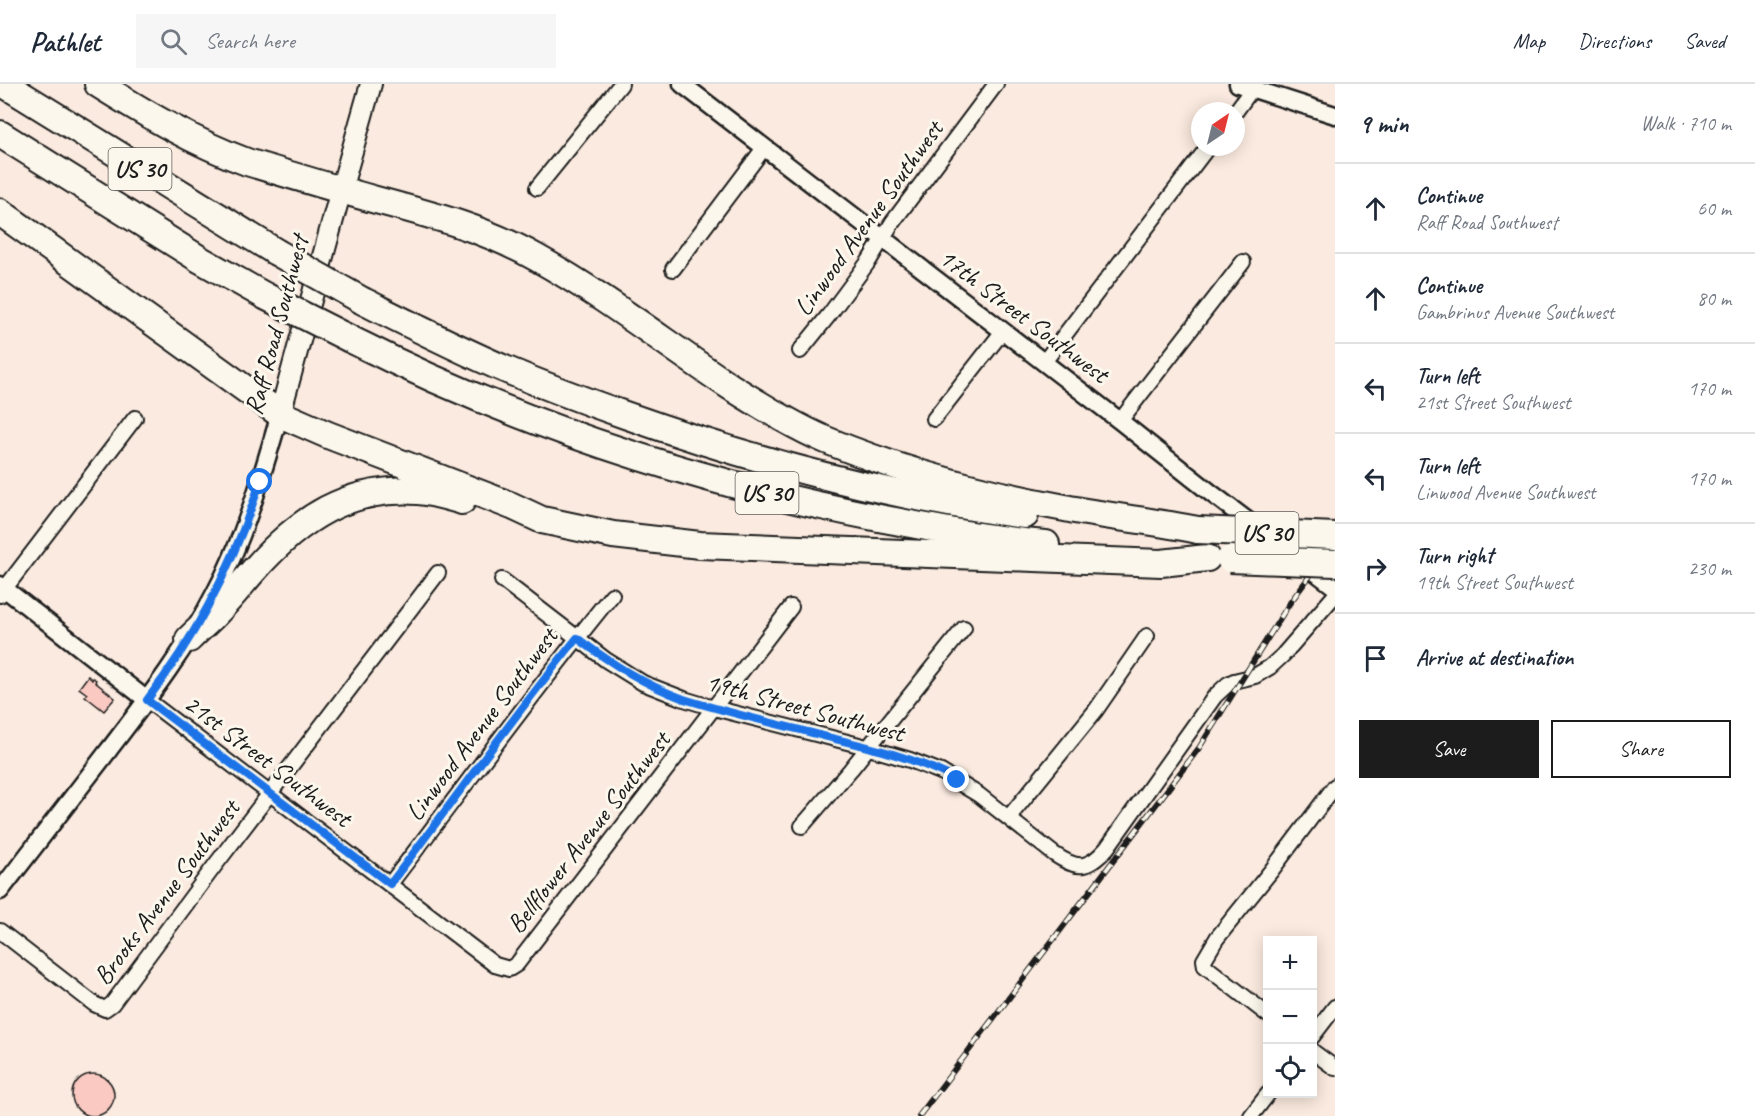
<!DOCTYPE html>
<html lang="en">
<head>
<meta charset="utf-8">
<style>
  body { margin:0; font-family:Caveat,sans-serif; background:#f6f6f7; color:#1f2937 }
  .controls { position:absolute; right:18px; bottom:18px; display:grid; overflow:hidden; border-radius:0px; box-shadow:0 3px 15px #0003 }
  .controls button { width:54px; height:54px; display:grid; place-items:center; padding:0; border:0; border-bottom:2px solid #e0e1e3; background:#fff; color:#1f2937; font:30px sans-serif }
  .compass { position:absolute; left:1191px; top:18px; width:54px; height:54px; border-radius:50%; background:#fff; box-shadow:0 3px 15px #0003; rotate:35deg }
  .stop { position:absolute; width:18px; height:18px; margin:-14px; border:4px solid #1a73e8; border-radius:50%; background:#fff }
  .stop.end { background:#1a73e8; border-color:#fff; box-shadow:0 2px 6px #0008 }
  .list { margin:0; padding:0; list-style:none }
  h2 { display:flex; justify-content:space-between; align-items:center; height:78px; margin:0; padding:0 24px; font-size:26px }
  h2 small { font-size:20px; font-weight:400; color:#747a83 }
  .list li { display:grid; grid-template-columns:39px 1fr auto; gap:18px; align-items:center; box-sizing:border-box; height:90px; padding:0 24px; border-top:2px solid #e0e1e3 }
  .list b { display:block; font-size:22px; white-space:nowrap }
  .list p { margin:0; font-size:20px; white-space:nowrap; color:#747a83 }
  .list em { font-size:20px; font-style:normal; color:#747a83 }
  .actions { display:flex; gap:12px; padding:18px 24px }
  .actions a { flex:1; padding:14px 0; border:2px solid #1c1c1c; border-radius:0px; text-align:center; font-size:21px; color:#1c1c1c }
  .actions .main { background:#1c1c1c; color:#fff }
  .icon { flex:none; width:33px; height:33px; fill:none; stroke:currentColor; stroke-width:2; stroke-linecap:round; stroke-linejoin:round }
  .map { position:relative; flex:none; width:1335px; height:1032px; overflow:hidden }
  header { display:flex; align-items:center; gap:36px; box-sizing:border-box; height:84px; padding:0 30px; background:#fff; border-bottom:2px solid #e0e1e3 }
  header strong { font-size:28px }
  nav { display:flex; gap:33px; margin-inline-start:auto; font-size:21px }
  .search { width:420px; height:54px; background:#f6f6f7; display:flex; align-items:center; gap:15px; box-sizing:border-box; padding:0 21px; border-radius:0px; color:#747a83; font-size:22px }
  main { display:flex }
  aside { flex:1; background:#fff }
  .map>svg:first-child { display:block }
  .building { fill:#facac2; stroke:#1c1c1c; stroke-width:1.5 }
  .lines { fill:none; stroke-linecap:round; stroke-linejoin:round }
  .minor-casing { stroke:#1c1c1c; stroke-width:18 }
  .tertiary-casing { stroke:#1c1c1c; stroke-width:21 }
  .secondary-casing { stroke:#1c1c1c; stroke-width:24 }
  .motorway-casing { stroke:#1c1c1c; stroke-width:30 }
  .minor { stroke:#fbf7ec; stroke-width:14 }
  .tertiary { stroke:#fbf7ec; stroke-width:16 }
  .secondary { stroke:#fbf7ec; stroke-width:20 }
  .motorway { stroke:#fbf7ec; stroke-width:26 }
  .rail-casing { stroke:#1c1c1c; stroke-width:6 }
  .rail { stroke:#fbf7ec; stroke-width:4; stroke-dasharray:11; stroke-linecap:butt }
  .motorway-bridge-casing { stroke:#1c1c1c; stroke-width:30; stroke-linecap:butt }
  .motorway-bridge { stroke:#fbf7ec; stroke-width:26 }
  .route { stroke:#1a73e8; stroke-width:8 }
  .labels { text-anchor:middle; stroke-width:6; stroke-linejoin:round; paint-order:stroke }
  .shield { fill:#fbf7ec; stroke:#5f5e5a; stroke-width:1.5 }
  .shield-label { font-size:24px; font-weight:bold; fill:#1c1c1c }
  .street-label { font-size:26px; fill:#1c1c1c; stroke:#fbf7ec }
</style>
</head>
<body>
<header>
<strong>Pathlet</strong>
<div class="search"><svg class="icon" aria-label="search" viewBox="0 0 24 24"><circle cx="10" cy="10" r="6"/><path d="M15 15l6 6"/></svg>Search here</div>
<nav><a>Map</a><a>Directions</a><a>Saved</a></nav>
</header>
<main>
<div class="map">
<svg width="1335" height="1032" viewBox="0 0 1335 1032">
  <rect width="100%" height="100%" fill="#fbeadf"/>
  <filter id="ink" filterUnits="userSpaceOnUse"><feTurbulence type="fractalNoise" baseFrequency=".0167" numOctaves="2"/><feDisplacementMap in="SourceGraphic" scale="12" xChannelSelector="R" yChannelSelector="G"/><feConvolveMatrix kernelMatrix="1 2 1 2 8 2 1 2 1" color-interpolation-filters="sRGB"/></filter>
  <g filter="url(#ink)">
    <g class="building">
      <polygon points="88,592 92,596 93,594 96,596 95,598 115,614 104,627 85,612 87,610 79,604"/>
      <circle cx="93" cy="1011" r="21"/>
    </g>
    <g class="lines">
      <g class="minor-casing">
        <g id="minor">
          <polyline points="1236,27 1252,5"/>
          <polyline points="537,104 621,0"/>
          <polyline points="673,185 764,64"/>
          <polyline points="800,267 829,231 869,177 892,139 996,0"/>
          <polyline points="1044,278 1208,63"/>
          <polyline points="934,335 1003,247"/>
          <polyline points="1120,337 1243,178"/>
          <path d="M502 496 606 576 643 599 684 615 714 624 859 661 910 676 941 688 979 711 1054 770C1078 786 1088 786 1107 764L1215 612 1228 600 1234 597 1255 592 1270 583 1283 571 1335 511"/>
          <polyline points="0,511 135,334"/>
          <polyline points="147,616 495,881 509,885 517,880 791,523"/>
          <polyline points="1009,733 1096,626 1147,552"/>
          <polyline points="802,742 851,685 964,544"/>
          <path d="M390 800C464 704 535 605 612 511"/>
          <polyline points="0,847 94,920 105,925 112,920 216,780 438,489"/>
          <polyline points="1268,931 1205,882 1204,876 1217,854 1271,787 1335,702"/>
          <polyline points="1312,953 1335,923"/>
          <polyline points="1312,967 1335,984"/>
          <polyline points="1251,1032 1268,1010"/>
        </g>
      </g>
      <g class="tertiary-casing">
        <g id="tertiary">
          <polyline points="682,0 1120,337 1211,409 1335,503"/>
          <polyline points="1238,0 1335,31"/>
          <polyline points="0,501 147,616"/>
          <path d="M0 807C36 760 72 714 108 667 147 616 186 566 215 509 245 453 262 391 280 330"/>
        </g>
      </g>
      <g class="secondary-casing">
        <polyline id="secondary" points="280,330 341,106 371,0"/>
      </g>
      <g class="motorway-casing">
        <g id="motorway">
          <polyline points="4,0 276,168"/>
          <path d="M98 0C146 30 193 58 247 78 290 91 333 104 376 116 432 131 486 145 537 174 605 212 666 260 731 303 762 322 793 342 826 356 903 388 984 409 1065 424 1109 433 1154 437 1198 446"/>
          <polyline points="0,50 201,176 265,212"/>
          <polyline points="0,128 280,330 328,351 512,422 542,436 613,451 700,461 1161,479 1207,474"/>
          <path d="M363 217C411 241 458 265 507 286 545 302 585 317 625 331 755 377 888 413 1025 431"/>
          <path d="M350 255C518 340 699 399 884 435 937 445 991 456 1046 460"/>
          <path d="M189 555C199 545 210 536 219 526 232 513 243 498 255 485 299 435 348 402 418 407 433 408 448 413 462 417"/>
        </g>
      </g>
      <use href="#minor" class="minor"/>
      <use href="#tertiary" class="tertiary"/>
      <use href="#secondary" class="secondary"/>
      <use href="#motorway" class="motorway"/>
      <g class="rail-casing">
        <polyline id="rail" points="919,1032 1199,664 1289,520 1335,458"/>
      </g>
      <use href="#rail" class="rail"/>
      <g class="motorway-bridge-casing">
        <g id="motorway-bridge">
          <polyline points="276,168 363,217"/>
          <polyline points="265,212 350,255"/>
          <polyline points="1198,446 1335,452"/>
          <polyline points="1230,475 1335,479"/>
        </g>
      </g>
      <use href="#motorway-bridge" class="motorway-bridge"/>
    </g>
  </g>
  <g class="lines" filter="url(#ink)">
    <path class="route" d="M260 398C235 477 198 550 147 616L390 800C453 718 512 634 577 554 612 580 643 600 684 615 732 630 782 641 831 654 874 664 918 675 957 696"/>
  </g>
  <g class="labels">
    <g class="shield">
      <rect x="108.5" y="64" width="63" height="42" rx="4.5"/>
      <rect x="735.5" y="388" width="63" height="42" rx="4.5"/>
      <rect x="1235.5" y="428" width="63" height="42" rx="4.5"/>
    </g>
    <g class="shield-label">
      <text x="140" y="93">US 30</text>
      <text x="767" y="417">US 30</text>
      <text x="1267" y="457">US 30</text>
    </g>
    <g class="street-label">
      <text transform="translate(868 134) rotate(-54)" y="9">Linwood Avenue Southwest</text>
      <text transform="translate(1024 231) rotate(37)" y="9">17th Street Southwest</text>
      <text transform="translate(276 241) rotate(-75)" y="9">Raff Road Southwest</text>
      <text transform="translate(805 623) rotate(15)" y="9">19th Street Southwest</text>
      <text transform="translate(481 640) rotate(-53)" y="9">Linwood Avenue Southwest</text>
      <text transform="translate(268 676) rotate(37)" y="9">21st Street Southwest</text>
      <text transform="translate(588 748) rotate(-52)" y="9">Bellflower Avenue Southwest</text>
      <text transform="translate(166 808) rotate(-53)" y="9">Brooks Avenue Southwest</text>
    </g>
  </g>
</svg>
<div class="controls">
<button>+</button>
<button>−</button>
<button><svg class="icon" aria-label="locate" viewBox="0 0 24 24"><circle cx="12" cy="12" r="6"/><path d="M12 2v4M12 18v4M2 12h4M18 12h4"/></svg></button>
</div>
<svg class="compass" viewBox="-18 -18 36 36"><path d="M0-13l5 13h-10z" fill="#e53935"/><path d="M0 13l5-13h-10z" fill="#747a83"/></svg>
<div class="stop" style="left:260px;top:398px"></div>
<div class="stop end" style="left:957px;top:696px"></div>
</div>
<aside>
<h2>9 min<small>Walk · 710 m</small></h2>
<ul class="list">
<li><svg class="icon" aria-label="ahead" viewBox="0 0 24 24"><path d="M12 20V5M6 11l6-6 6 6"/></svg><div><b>Continue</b><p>Raff Road Southwest</p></div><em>60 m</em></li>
<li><svg class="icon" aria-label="ahead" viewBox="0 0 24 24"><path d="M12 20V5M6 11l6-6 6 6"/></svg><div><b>Continue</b><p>Gambrinus Avenue Southwest</p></div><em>80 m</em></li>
<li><svg class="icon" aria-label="left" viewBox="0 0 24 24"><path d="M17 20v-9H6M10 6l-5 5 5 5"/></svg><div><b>Turn left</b><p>21st Street Southwest</p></div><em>170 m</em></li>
<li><svg class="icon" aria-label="left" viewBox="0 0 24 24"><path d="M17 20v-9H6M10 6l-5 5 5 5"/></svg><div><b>Turn left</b><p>Linwood Avenue Southwest</p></div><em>170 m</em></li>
<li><svg class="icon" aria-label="right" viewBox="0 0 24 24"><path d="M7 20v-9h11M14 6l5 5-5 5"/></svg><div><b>Turn right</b><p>19th Street Southwest</p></div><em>230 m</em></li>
<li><svg class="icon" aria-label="arrive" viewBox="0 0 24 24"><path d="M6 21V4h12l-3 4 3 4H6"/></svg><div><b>Arrive at destination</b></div></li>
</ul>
<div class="actions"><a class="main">Save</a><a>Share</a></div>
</aside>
</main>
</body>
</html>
